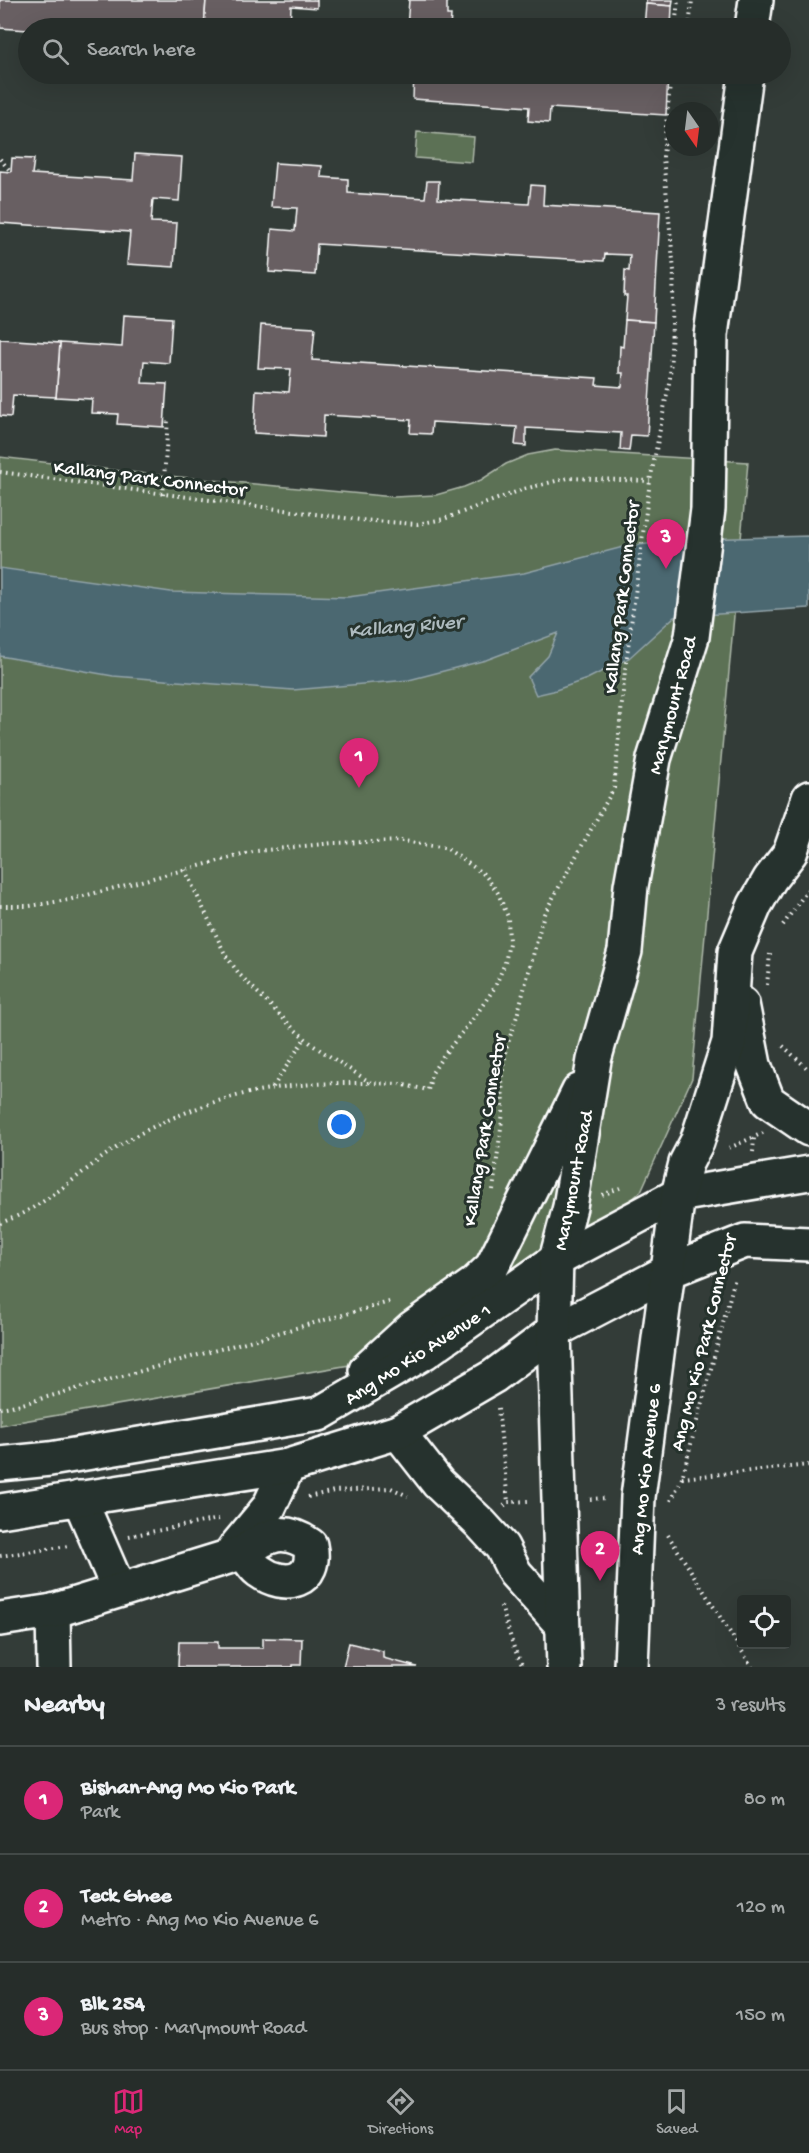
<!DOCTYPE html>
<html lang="en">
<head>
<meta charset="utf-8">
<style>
  body { margin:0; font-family:"Gochi Hand",sans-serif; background:#323936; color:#f1f3f6 }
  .controls { position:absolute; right:18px; bottom:18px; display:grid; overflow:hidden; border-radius:6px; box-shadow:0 6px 24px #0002 }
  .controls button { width:54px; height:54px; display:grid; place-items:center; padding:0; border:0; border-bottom:2px solid #424947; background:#262d2a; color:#f1f3f6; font:30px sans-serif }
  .compass { position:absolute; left:665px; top:102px; width:54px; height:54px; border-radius:50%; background:#262d2a; box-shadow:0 6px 24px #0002; rotate:166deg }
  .you { position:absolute; left:342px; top:1125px; width:21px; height:21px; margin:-15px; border:4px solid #fff; border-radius:50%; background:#1a73e8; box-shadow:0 0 0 9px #1a73e833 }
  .badge { display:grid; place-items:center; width:39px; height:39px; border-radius:50%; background:#db2777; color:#fff; font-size:20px; font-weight:700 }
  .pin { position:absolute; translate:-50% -50px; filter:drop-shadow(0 2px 3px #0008) }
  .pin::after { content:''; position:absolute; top:32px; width:21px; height:18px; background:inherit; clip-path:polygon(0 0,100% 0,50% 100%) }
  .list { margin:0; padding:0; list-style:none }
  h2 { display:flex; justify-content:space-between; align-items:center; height:78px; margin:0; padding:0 24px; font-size:26px }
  h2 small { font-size:20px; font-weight:400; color:#a4a8a8 }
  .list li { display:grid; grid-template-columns:39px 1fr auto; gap:18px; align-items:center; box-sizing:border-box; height:108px; padding:0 24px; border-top:2px solid #424947 }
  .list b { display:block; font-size:22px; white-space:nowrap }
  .list p { margin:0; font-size:20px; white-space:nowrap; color:#a4a8a8 }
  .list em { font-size:20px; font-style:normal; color:#a4a8a8 }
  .icon { flex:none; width:33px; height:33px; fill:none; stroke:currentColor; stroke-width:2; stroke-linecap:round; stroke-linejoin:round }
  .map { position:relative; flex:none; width:809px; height:1667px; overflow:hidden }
  .search { position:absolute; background:#262d2a; box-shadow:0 6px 24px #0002; left:18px; right:18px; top:18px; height:66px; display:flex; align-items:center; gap:15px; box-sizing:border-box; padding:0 21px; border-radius:33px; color:#a4a8a8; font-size:22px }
  .sheet { height:402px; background:#262d2a }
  nav { display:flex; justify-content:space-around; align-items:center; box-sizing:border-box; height:84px; border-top:2px solid #424947; background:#262d2a; font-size:16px; color:#a4a8a8 }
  nav a { display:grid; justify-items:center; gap:3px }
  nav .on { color:#db2777 }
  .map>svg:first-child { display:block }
  .green { fill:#5c7155; stroke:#aeb8aa; stroke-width:1.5 }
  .water { fill:#4b6871; stroke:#93a4aa; stroke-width:1.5 }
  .building { fill:#685e62; stroke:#fff; stroke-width:1.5 }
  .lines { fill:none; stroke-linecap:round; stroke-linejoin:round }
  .minor-casing { stroke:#fff; stroke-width:38 }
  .major-casing { stroke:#fff; stroke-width:38 }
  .path { stroke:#fff; stroke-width:4; stroke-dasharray:1.5 4.5; stroke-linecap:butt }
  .minor { stroke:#26332d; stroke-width:33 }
  .major { stroke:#26332d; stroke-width:33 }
  .labels { text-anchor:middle; stroke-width:6; stroke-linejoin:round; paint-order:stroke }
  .street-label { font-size:20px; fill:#fff; stroke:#26332d }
  .water-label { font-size:21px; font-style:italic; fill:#aebbbf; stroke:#26332d }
</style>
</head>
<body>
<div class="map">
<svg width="809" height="1667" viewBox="0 0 809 1667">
  <rect width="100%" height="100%" fill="#333c38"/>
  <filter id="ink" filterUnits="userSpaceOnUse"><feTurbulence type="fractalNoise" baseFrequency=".0167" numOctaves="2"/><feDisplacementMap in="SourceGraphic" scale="12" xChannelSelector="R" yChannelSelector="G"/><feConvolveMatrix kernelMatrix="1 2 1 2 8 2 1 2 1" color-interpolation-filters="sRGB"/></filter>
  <g filter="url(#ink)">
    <g class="green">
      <polygon points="417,132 474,137 472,162 415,158"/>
      <polygon points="555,450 748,462 692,1078 641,1191 602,1227 443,1349 0,1425 0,457 147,474 394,497 436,495 464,487 481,480 506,464 528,455"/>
    </g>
    <polygon class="water" points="809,536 809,608 674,617 629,658 587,679 553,691 536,695 528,677 548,656 558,633 486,660 409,680 293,690 113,676 0,656 0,568 171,592 348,597 524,573 627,546 699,539"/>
    <g class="building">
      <polygon points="0,0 206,0 204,28 28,30 0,28"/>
      <polygon points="206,0 317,0 317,8 291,6 290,28 295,28 204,28"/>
      <polygon points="409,0 447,0 447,15 451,15 450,28 407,28"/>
      <polygon points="646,0 673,0 672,6 646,4"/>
      <polygon points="646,4 672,6 671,28 644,28"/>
      <polygon points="414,74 668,74 666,115 550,108 549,123 528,121 529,107 413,99"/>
      <polygon points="135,154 182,157 179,201 153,199 151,222 177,223 174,267 127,264 130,232 0,223 0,171 11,172 12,158 34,159 32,174 133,180"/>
      <polygon points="275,163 322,166 321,177 348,179 348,193 425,198 427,181 439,181 438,199 529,204 531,185 544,186 543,205 660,212 654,322 625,320 627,296 624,296 625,270 629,271 630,255 605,254 604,261 317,244 315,275 269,272 272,229 295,231 297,208 271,207"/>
      <polygon points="124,315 172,318 169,363 144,361 142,383 167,384 164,427 117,424 118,414 91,413 92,399 56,397 60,343 122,347"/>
      <polygon points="625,320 654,322 647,436 631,435 629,451 620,450 621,433 526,428 526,446 515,445 517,427 432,422 431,434 410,433 411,420 324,415 323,437 254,433 256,390 289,392 291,369 258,368 261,325 315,328 312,360 597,378 596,385 622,387 623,373 619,373 620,346 623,347"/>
      <polygon points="0,339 60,343 56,397 13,395 11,417 0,416"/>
      <polygon points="263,1638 302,1639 301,1665 293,1665 293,1667 178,1667 179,1642 218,1642 218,1648 263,1648"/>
      <polygon points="349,1643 383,1651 383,1658 417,1667 343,1667"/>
    </g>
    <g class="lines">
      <g class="minor-casing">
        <g id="minor">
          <polyline points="79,1498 119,1590"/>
          <polyline points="234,1549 269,1507 288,1466"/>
          <polyline points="53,1611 54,1667"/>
          <path d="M0 1619 53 1611 244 1552C268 1534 284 1527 310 1545 318 1582 285 1590 259 1571 253 1567 248 1558 244 1552"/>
        </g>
      </g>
      <g class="major-casing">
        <g id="major">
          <polyline points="752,28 756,0"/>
          <polyline points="742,1004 754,1065 768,1101 809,1129"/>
          <polyline points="366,1370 412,1328 474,1284 492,1267 579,1091"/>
          <polyline points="398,1432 438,1483 481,1524 502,1547 515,1573 561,1624"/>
          <polyline points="0,1464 50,1459 319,1414 425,1352 556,1260 678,1195 809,1173"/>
          <polyline points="0,1511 288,1466 398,1432 494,1376 554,1331 667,1272 745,1241 809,1244"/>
          <polyline points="564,1667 554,1331 556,1260 570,1207 594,1060 625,951 631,886 654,759 692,637 708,509 711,335 746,74"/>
          <polyline points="631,1667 638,1497 678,1195 686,1163 697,1142 729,1042 735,952 755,905 770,879 790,853 809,798"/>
        </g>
      </g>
      <g class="path">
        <polyline points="675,28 678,0"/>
        <polyline points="689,28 692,0"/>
        <polyline points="0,159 11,172"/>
        <polyline points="0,472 360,520 417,524 444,519 524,489 568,478 650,481"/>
        <polyline points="163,495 168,419"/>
        <polyline points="0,906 30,906 68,900 257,851 333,843 404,841 446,848 485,875 498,893 508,917 509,943 505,963 495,987 476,1015 443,1056 432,1073 428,1090 399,1084 371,1083 314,1046 293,1028 240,975 226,956 185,870"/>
        <polyline points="783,925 809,888"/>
        <polyline points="767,985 770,954"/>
        <polyline points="783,1046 809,1070"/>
        <polyline points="273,1087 305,1038"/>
        <polyline points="729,1148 763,1133"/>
        <polyline points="753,1152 754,1138"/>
        <polyline points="493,1190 503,1112 502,1076 507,1046 517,1016 544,914 614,788 625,670 650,481 670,378 674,271 663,157 671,74"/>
        <polyline points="602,1195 620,1188"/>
        <path d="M0 1223C47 1207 81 1170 122 1144 139 1133 157 1125 175 1117 243 1088 297 1082 371 1083"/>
        <polyline points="0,1408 22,1404 393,1301"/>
        <polyline points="498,1408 508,1502"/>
        <polyline points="682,1478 809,1465"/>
        <polyline points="308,1497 334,1491 391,1488 408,1496"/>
        <polyline points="590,1499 606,1498"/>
        <polyline points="671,1501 682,1478 735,1278"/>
        <polyline points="504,1506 508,1502 528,1501"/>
        <polyline points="668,1535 752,1667"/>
        <polyline points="129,1536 219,1519"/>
        <polyline points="0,1556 68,1546"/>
        <polyline points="501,1606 514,1648 523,1667"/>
      </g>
      <use href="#minor" class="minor"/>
      <use href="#major" class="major"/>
    </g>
  </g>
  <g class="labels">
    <g class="street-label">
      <text transform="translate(150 477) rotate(7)" y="7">Kallang Park Connector</text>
      <text transform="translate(620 597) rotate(-83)" y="7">Kallang Park Connector</text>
      <text transform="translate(671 705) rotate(-75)" y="7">Marymount Road</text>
      <text transform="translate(483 1130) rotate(-81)" y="7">Kallang Park Connector</text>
      <text transform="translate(572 1180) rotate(-79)" y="7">Marymount Road</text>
      <text transform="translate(702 1342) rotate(-76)" y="7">Ang Mo Kio Park Connector</text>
      <text transform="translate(417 1353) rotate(-33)" y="7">Ang Mo Kio Avenue 1</text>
      <text transform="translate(644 1469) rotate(-84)" y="7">Ang Mo Kio Avenue 6</text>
    </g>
    <g class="water-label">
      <text transform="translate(405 625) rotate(-5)" y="7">Kallang River</text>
    </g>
  </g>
</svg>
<div class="controls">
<button><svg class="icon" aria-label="locate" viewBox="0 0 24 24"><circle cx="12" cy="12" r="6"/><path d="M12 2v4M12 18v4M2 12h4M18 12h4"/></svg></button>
</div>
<svg class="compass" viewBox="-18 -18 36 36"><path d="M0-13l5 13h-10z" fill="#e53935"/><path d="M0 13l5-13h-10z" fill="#a4a8a8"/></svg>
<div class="you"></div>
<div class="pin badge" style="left:359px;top:788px">1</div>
<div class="pin badge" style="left:600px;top:1581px">2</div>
<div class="pin badge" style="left:666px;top:569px">3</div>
<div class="search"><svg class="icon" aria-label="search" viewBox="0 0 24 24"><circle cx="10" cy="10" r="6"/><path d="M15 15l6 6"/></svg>Search here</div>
</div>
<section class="sheet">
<h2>Nearby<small>3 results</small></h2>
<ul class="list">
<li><span class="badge">1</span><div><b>Bishan-Ang Mo Kio Park</b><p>Park</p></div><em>80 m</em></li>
<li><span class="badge">2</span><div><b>Teck Ghee</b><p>Metro · Ang Mo Kio Avenue 6</p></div><em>120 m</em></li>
<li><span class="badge">3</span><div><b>Blk 254</b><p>Bus stop · Marymount Road</p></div><em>150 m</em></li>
</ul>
</section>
<nav>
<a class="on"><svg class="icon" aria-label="map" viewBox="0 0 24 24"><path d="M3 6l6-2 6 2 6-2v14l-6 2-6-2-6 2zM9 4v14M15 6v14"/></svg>Map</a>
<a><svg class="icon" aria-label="directions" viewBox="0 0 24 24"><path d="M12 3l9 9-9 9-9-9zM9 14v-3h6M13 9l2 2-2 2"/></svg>Directions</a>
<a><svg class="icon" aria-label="saved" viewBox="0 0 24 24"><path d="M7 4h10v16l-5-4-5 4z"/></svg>Saved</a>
</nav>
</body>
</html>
